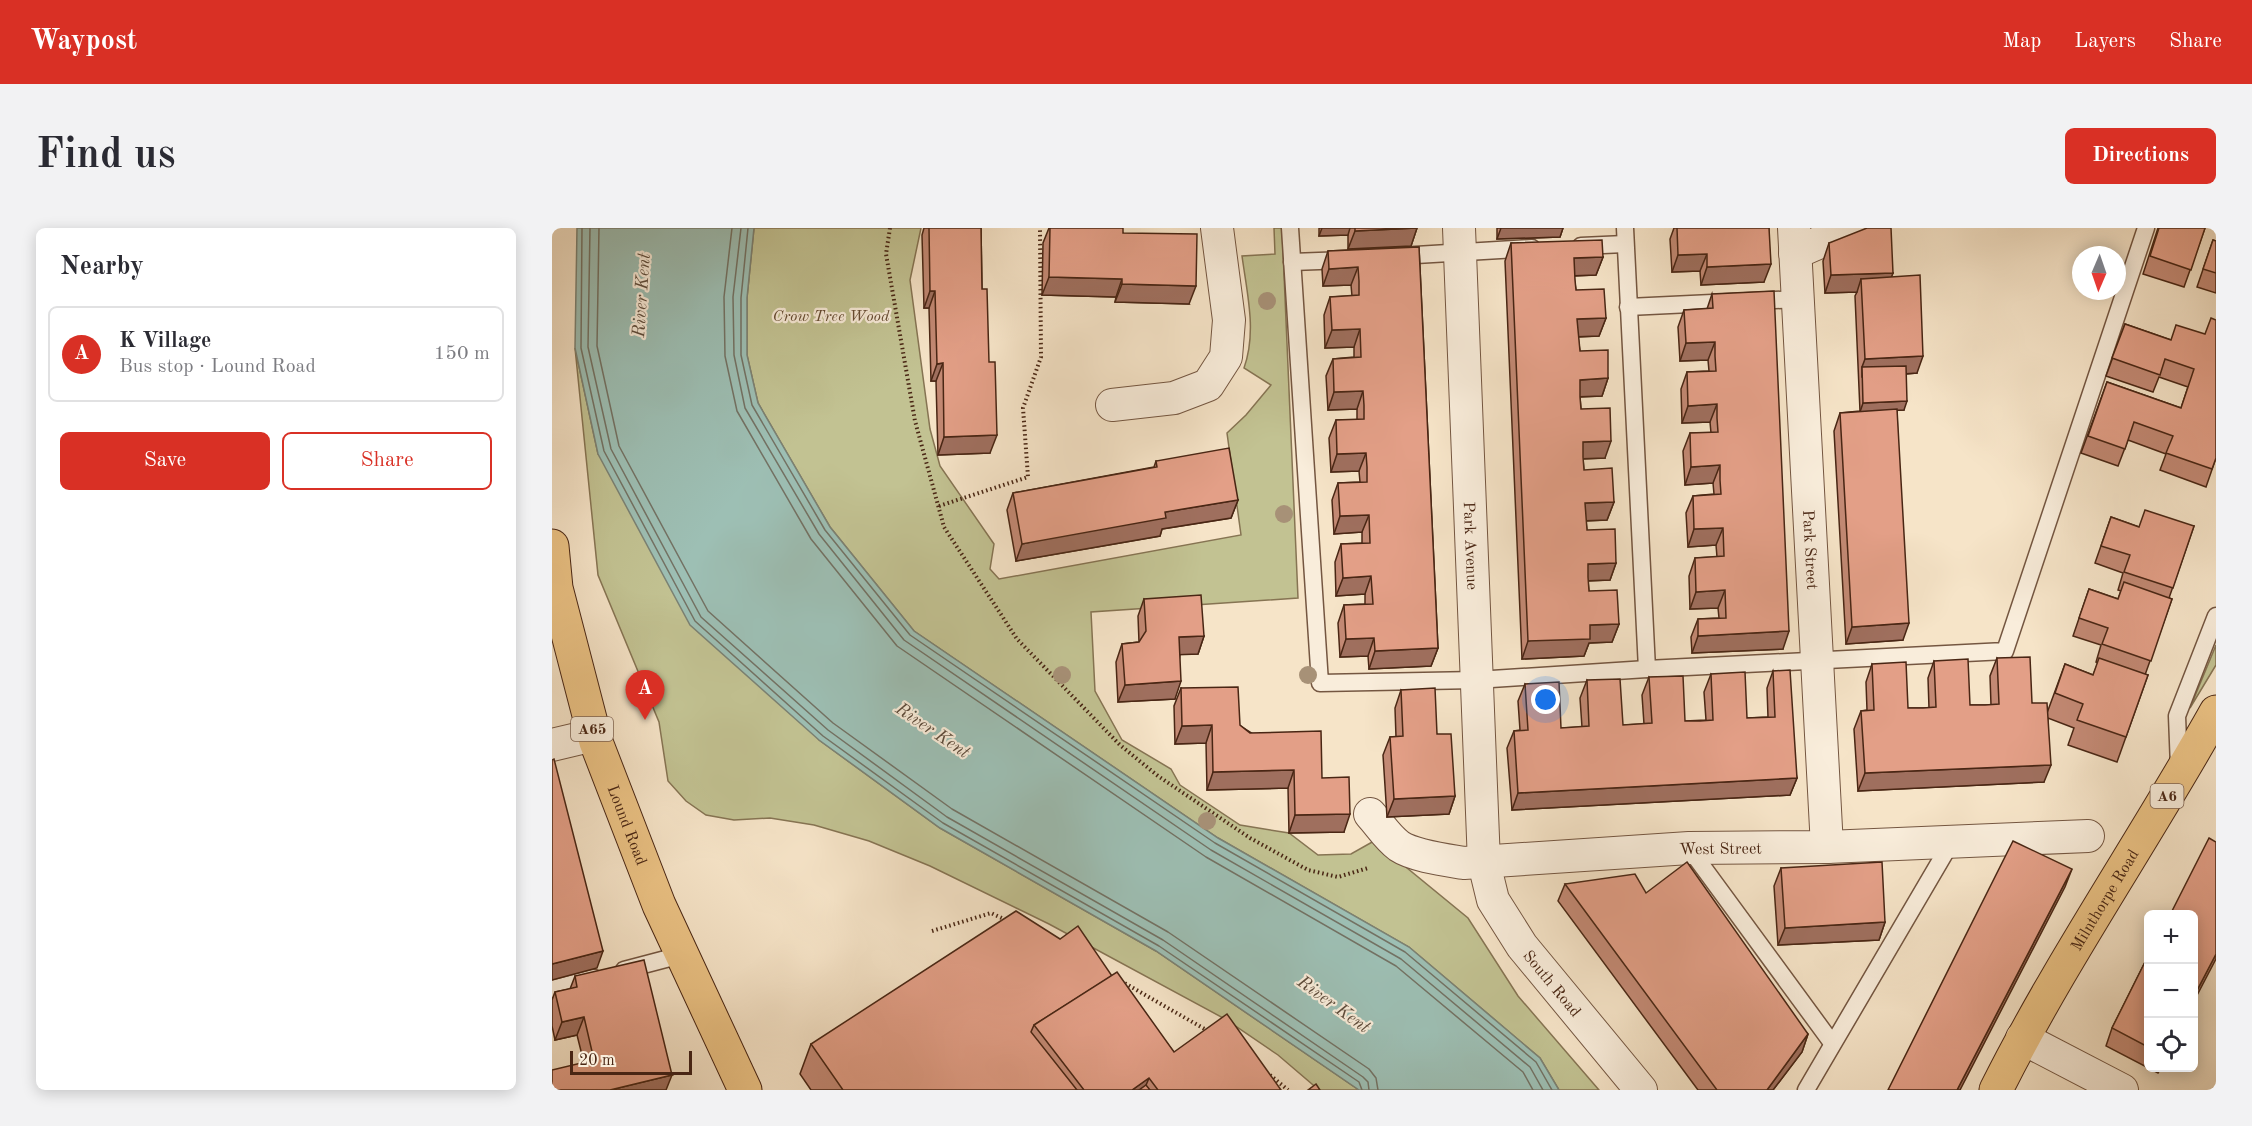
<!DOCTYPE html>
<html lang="en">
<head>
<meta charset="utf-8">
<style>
  body { margin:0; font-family:"Old Standard TT",serif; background:#f2f2f3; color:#2b2b33 }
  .controls { position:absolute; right:18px; bottom:18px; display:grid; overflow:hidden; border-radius:9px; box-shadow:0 3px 15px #0003 }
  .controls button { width:54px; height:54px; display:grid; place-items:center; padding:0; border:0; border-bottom:2px solid #e1e1e2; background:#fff; color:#2b2b33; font:30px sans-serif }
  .compass { position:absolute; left:1520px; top:18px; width:54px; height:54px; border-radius:50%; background:#fff; box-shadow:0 3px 15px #0003; rotate:182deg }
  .scale { position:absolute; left:18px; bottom:15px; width:122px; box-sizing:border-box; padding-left:6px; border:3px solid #492614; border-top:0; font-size:16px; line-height:21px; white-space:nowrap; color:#492614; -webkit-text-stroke:4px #f9eddb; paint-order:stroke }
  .you { position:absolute; left:994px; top:472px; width:21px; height:21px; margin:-15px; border:4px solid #fff; border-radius:50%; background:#1a73e8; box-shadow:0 0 0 9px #1a73e833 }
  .badge { display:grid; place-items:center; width:39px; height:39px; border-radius:50%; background:#d93025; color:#fff; font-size:20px; font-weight:700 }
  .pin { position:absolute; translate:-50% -50px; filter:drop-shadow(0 2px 3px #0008) }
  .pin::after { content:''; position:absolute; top:32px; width:21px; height:18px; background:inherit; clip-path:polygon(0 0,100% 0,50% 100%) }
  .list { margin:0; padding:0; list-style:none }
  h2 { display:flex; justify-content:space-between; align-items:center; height:78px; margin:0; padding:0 24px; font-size:26px }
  h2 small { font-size:20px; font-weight:400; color:#7c7c81 }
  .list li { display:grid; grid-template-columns:39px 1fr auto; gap:18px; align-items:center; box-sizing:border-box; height:96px; margin:0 12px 12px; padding:0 12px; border:2px solid #e1e1e2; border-radius:9px }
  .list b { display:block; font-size:22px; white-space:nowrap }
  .list p { margin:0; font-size:20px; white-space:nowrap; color:#7c7c81 }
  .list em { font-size:20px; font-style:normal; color:#7c7c81 }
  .actions { display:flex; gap:12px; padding:18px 24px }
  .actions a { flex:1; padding:14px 0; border:2px solid #d93025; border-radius:9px; text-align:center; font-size:21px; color:#d93025 }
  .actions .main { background:#d93025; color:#fff }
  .icon { flex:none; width:33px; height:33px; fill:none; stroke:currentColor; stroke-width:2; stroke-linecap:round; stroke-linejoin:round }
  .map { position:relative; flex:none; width:1664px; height:862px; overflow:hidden; border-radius:9px }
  header { display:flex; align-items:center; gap:36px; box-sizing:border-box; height:84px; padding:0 30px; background:#d93025; color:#fff }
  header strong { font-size:28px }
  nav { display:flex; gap:33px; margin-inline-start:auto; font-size:21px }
  .intro { display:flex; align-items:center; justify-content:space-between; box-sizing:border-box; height:144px; padding:0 36px }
  h1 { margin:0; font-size:42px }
  .button { padding:15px 27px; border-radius:9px; background:#d93025; color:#fff; font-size:21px; font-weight:700 }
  main { display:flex; gap:36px; padding:0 36px }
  aside { flex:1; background:#fff; border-radius:9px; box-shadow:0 3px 15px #0003 }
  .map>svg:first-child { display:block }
  .green { fill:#c2c292; stroke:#867453; stroke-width:1.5 }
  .water { fill:#9dbfb4; stroke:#7b8274; stroke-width:1.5 }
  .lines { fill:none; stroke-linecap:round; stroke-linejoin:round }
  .shore { stroke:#737264; stroke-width:1.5 }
  .service-casing { stroke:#745641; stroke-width:19 }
  .minor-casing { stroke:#745641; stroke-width:34 }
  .primary-casing { stroke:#492614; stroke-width:35 }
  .trunk-casing { stroke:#492614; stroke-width:35 }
  .path { stroke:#492614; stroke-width:4; stroke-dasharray:1.5 3; stroke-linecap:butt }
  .service { stroke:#f9eddb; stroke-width:16 }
  .minor { stroke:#f9eddb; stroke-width:32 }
  .primary { stroke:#ebc284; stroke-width:33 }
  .trunk { stroke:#ebc284; stroke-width:33 }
  .tree { fill:#a79177 }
  .wall { fill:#c38974; stroke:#492614; stroke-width:1.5 }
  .shaded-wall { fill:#9f6f5e; stroke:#492614; stroke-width:1.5 }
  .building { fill:#e39f87; stroke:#492614; stroke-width:1.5 }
  .labels { text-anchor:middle; stroke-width:4.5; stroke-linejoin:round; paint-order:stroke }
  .shield { fill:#f9eddb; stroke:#7e6250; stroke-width:1.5 }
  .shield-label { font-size:15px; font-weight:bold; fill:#492614 }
  .park-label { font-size:16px; font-style:italic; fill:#674d34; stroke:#f9eddb }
  .street-label { font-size:16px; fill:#492614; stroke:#f9eddb }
  .water-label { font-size:18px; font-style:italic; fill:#5e4c3c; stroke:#f9eddb }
</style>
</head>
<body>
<header>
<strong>Waypost</strong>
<nav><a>Map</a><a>Layers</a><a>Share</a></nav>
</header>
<div class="intro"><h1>Find us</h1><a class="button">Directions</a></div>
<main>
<aside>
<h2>Nearby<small></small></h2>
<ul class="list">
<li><span class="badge">A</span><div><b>K Village</b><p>Bus stop · Lound Road</p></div><em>150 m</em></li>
</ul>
<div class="actions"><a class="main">Save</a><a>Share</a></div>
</aside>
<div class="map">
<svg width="1664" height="862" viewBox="0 0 1664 862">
  <rect width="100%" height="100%" fill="#f6e4c8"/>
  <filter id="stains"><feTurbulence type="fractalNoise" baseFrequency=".00333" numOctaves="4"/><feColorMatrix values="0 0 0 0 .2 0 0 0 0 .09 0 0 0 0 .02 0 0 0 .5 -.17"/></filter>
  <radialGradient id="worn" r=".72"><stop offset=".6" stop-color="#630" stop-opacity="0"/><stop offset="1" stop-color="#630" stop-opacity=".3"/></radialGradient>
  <g class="green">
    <path d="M202 0H369L358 52 378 201 388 238 442 316 438 341 447 351 689 307 675 205 694 187 719 157 692 140C705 104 695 65 690 28L723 26 722 0H730L746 370 539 384 543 463 570 512 619 541 628 557 688 597 737 605 766 627 799 626 822 613 916 690 966 768 1047 862H1007L988 830 857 719 666 610 362 403 278 299 206 175 195 127V70Z"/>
    <polygon points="23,120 46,226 267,512 388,600 604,723 807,862 767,862 726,827 673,791 497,696 378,638 317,613 262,597 218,590 182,592 154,587 134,573 116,553 107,494 46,347"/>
    <polygon points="1664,417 1664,437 1638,480"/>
  </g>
  <polygon class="water" points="25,0 202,0 195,70 195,127 206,175 278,299 362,403 666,610 857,719 988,830 1007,862 807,862 604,723 388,600 267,512 138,397 46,226 23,120"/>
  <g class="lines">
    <g class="shore">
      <polyline points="30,0 29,120 52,223 143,393 271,508 391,595 607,718 807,854 810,862"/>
      <polyline points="38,0 36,119 59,221 149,389 276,502 395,589 611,712 811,849 816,854 817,862"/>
      <polyline points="47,0 45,118 67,218 156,383 281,495 400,581 616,704 817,841 824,850 826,862"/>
      <polyline points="180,0 172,69 173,128 185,183 259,311 345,418 654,629 844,738 971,844 981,862"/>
      <polyline points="189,0 181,69 182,127 193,180 267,306 352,412 659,622 849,731 978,839 991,862"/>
      <polyline points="196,0 189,70 189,127 200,177 273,302 358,407 663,615 853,724 984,834 1000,862"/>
    </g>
    <g class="service-casing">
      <g id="service">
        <polyline points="738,0 768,455 924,452 1095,441 1453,423 1594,0"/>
        <polyline points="1073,0 1095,441"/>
        <polyline points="1029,18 1073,16"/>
        <polyline points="847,28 980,20"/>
        <polyline points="740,34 794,32"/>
        <polyline points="1076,79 1246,71"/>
        <polyline points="1627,539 1625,488 1664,388"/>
        <polyline points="1137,620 1280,815"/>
        <polyline points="72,742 129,727"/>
        <polyline points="0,761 42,750"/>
        <polyline points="1254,862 1400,613"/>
      </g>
    </g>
    <g class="minor-casing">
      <g id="minor">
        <path id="s1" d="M907 0 932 635 941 672 970 718 1089 862"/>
        <path id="s2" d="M1242 0 1275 619"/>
        <polyline points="1243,25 1300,0"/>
        <polyline points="560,177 622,170 656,157 674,129 677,92 665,0"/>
        <polyline points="0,517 42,507"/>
        <path id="s3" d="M818 586C828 597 835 609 847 618 862 628 894 632 912 635L1137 620 1275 619 1536 608"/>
        <polyline points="1470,810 1570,862"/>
      </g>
    </g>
    <g class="primary-casing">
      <g id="primary">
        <path id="s4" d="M0 318 4 360 44 514 107 677 193 862"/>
      </g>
    </g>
    <g class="trunk-casing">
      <g id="trunk">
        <path id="s5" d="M1444 862C1509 732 1593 611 1664 484"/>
      </g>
    </g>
    <g class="path">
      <polyline points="338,0 334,26 363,193 392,299 465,411 568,517 606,548 698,610 756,642 786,649 816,640"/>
      <polyline points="387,278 476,249 471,180 489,129 488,0"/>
      <polyline points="380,703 439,685 456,693"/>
      <polyline points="569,753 656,803"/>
      <polyline points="718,847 736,862"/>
    </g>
    <use href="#service" class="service"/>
    <use href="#minor" class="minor"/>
    <use href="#primary" class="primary"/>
    <use href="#trunk" class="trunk"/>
  </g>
  <g class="tree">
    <circle cx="715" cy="73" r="9"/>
    <circle cx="732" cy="286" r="9"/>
    <circle cx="510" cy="447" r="9"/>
    <circle cx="756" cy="447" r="9"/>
    <circle cx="655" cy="593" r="9"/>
  </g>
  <g class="wall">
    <polygon points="372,0 429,0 430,61 438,225 386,227 384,153 379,153 377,80 372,80 370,7"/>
    <polygon points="497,0 571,5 637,76 563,74 564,69 490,67 491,15"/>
    <polygon points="767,0 865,0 859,18 796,21 796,7 767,8"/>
    <polygon points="945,0 1011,0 1008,9 945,11"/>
    <polygon points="1122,0 1217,0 1212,54 1149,57 1148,43 1120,44 1118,11"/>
    <polygon points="1606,0 1653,0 1632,59 1591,46"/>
    <polygon points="1661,12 1664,13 1664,65 1645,59"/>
    <polygon points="959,15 1051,29 1044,47 1022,48 1024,62 1054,90 1047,108 1026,109 1028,123 1056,150 1050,168 1028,169 1029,181 1053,230 1031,231 1032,242 1062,274 1055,292 1034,293 1035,302 1064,335 1058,352 1036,353 1037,363 1067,396 1060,414 1037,415 1032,428 970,431 953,33"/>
    <polygon points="1277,15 1341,45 1339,49 1365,145 1354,146 1352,182 1345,182 1351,412 1294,416 1282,203 1288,185 1308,183 1303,68 1305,64 1273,65 1271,33"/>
    <polygon points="867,19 886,420 879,438 817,441 816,428 788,429 786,395 792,377 813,376 813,366 784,368 783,334 789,316 810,315 810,304 782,306 780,272 786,255 808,254 807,243 779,244 777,210 784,192 805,192 805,181 776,182 774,148 781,131 802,129 802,119 773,120 772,87 778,69 800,68 799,57 771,58 770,41 776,23"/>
    <polygon points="1160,66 1231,421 1140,425 1139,409 1146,391 1167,390 1166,380 1138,381 1137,348 1143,330 1165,329 1164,317 1136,319 1134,285 1141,268 1162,266 1161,255 1133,257 1131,223 1138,205 1159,205 1158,194 1130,195 1129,161 1135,144 1157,143 1156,132 1128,133 1126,99 1132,82 1155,81"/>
    <polygon points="1573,96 1619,112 1653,106 1664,230 1654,259 1608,242 1614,226 1576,212 1566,238 1529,225 1555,154 1629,180 1636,159 1607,149 1601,164 1554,148"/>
    <polygon points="604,233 686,272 679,290 610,301 608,308 464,333 455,282 461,265 602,239"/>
    <polygon points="1559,289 1587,299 1642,298 1617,370 1620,371 1593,447 1596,447 1565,534 1516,517 1522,500 1496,490 1492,554 1306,563 1302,501 1309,483 1315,482 1314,454 1320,436 1356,480 1377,480 1376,450 1382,433 1418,477 1439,477 1438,448 1445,430 1480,475 1495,485 1513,436 1541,447 1546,435 1544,434 1549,417 1521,408 1537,361 1566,371 1569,363 1566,362 1571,345 1543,335"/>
    <polygon points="592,371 652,408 646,426 628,426 623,471 566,474 564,434 570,416 587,414 586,388"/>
    <polygon points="1221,443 1245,550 1238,567 960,582 955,520 962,503 968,502 966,473 973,456 1009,500 1030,499 1028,470 1035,452 1071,497 1092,496 1090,467 1097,449 1133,493 1154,492 1152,464 1159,446 1195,490 1216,489 1215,460"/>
    <polygon points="629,460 770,550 792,604 737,605 736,560 655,562 654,515 623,516 622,478"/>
    <polygon points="849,462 885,506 903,568 897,586 835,589 831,527 838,509 844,509 843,480"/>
    <polygon points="1229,640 1333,694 1327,712 1226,717 1222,658"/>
    <polygon points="1013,656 1094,665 1256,806 1250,824 1221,862 1146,862 1006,673"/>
    <polygon points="1596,728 1596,840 1609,840 1606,845 1554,818 1560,800"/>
    <polygon points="23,748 120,847 32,835 25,807 3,812 0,798 0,772 3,764 18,761"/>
    <polygon points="560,748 622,824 729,862 259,862 248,846 259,816"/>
  </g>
  <g class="shaded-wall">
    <polygon points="770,0 798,0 796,7 767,8"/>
    <polygon points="865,0 859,18 796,21 803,3"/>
    <polygon points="949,0 1011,0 1008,9 945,11"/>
    <polygon points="1155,26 1148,43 1120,44 1126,27"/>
    <polygon points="1051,29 1044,47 1016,48 1022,30"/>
    <polygon points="1219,36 1212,54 1149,57 1155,39"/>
    <polygon points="806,39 799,57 771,58 777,41"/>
    <polygon points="1341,45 1334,63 1309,51 1305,64 1273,65 1279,47"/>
    <polygon points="497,49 570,51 564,69 490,67"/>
    <polygon points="570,56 644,58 637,76 563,74"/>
    <polygon points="378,63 383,63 377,80 372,80"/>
    <polygon points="1054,90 1047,108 1019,109 1025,91"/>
    <polygon points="808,101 802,119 773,120 780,102"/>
    <polygon points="1163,114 1156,132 1128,133 1134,115"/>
    <polygon points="1371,128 1365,145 1310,149 1310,139 1313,131"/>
    <polygon points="391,135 384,153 379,153 385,136"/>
    <polygon points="1056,150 1050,168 1021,169 1028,152"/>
    <polygon points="811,163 805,181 776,182 782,164"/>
    <polygon points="1355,173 1352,182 1308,184 1311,175"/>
    <polygon points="1165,176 1158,194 1130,195 1136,178"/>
    <polygon points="445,207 438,225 386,227 392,209"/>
    <polygon points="1059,213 1053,230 1024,231 1031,214"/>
    <polygon points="814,225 807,243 779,244 785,226"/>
    <polygon points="1168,237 1161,255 1133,257 1139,239"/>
    <polygon points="686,272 679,290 610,301 608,308 464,333 470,316 613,284"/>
    <polygon points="1062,274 1055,292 1027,293 1033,275"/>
    <polygon points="817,287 810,304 782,306 788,288"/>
    <polygon points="1171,300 1164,317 1136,319 1142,301"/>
    <polygon points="1064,335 1058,352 1030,353 1036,336"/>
    <polygon points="819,348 813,366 784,368 791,350"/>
    <polygon points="1173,362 1166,380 1138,381 1144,364"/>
    <polygon points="1357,395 1351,412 1294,416 1300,399"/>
    <polygon points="1067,396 1060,414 1037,415 1032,428 970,431 976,413 1038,397"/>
    <polygon points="1237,403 1231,421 1140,425 1146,408"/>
    <polygon points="652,408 646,426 620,427 627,409"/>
    <polygon points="822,410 816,428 788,429 794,411"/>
    <polygon points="886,420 879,438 817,441 823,423"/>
    <polygon points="629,453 623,471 566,474 573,457"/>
    <polygon points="660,497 654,515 623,516 630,498"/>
    <polygon points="1499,537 1492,554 1306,563 1313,545"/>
    <polygon points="742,542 736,560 655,562 661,544"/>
    <polygon points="1245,550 1238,567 960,582 966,565"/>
    <polygon points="903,568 897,586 835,589 842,571"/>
    <polygon points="798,586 792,604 737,605 743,587"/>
    <polygon points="1520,641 1513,659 1408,862 1405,862"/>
    <polygon points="1333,694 1327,712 1226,717 1233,700"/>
    <polygon points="51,723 45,740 0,752 0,736"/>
    <polygon points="1664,726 1664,731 1641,775 1641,770"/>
    <polygon points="32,789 25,807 3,812 10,794"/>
    <polygon points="1256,806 1250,824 1221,862 1215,862"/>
    <polygon points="120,847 114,862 58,862"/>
    <polygon points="597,850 592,862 580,862"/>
  </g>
  <g class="building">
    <polygon points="377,0 429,0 430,61 435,61 437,134 443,134 445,207 392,209 391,135 385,136 383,63 378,63"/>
    <polygon points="498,0 571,0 571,5 645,6 644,58 570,56 570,51 497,49"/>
    <polygon points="803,0 864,0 803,3"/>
    <polygon points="1125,0 1217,0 1219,36 1155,39 1155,26 1126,27"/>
    <polygon points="1315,0 1339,0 1341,45 1279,47 1277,15"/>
    <polygon points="1607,0 1653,0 1639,42 1598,28"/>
    <polygon points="1050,12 1051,29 1022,30 1023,52 1024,62 1052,61 1054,90 1025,91 1028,123 1056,122 1056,150 1028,152 1028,169 1029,181 1058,180 1059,213 1031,214 1031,229 1032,242 1060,240 1062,274 1033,275 1035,302 1063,301 1064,335 1036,336 1036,349 1037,363 1065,362 1067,396 1038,397 1038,411 976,413 959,15"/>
    <polygon points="1661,12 1664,13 1664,45 1651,41"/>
    <polygon points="867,19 886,420 823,423 822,410 794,411 792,377 821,376 819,348 791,350 789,316 818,315 817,287 788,288 786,255 815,254 815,239 814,225 785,226 784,192 812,191 812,177 811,163 782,164 781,131 809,129 808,101 780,102 778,69 807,67 807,53 806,39 777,41 776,23"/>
    <polygon points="1368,47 1371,128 1313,131 1309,51"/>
    <polygon points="1222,63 1237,403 1146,408 1146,391 1174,390 1173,362 1144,364 1143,330 1172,328 1171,300 1142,301 1141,268 1169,266 1168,252 1168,237 1139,239 1138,205 1166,204 1165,190 1165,176 1136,178 1135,144 1164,143 1163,128 1163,114 1134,115 1132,82 1161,80 1160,66"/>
    <polygon points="1659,90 1664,92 1664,230 1660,241 1614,225 1621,208 1582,194 1573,221 1536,208 1555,154 1629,180 1642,141 1613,131 1608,147 1560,130 1573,96 1619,112 1624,97 1653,106"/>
    <polygon points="1354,138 1355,173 1311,175 1310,139"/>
    <polygon points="1345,181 1357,395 1300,399 1288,185"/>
    <polygon points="677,220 686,272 613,284 614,290 470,316 461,265 605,239 604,233"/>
    <polygon points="1593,282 1642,298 1621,360 1572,344 1578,327 1549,318 1559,289 1587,299"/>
    <polygon points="1572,354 1620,371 1599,433 1550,416 1556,400 1527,390 1537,361 1566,371"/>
    <polygon points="649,367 652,408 627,409 629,453 573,457 570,416 587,414 594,403 592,371"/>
    <polygon points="1478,429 1480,475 1495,475 1499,537 1313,545 1309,483 1322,482 1320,436 1354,434 1356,480 1371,480 1384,479 1382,433 1416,431 1418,477 1433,477 1447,476 1445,430"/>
    <polygon points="1547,430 1596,447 1574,509 1525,492 1531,476 1503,465 1513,436 1541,447"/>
    <polygon points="1238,442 1245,550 966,565 962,503 976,502 973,456 1007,454 1009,500 1037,498 1035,452 1068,451 1071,497 1100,495 1097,449 1131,448 1133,493 1148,493 1161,492 1159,446 1193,444 1195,490 1223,489 1221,443"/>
    <polygon points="686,459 688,497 698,505 769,503 770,550 797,549 798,586 743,587 742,542 661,544 660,497 630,498 629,460"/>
    <polygon points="883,460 885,506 899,506 903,568 842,571 838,509 851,508 849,462"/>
    <polygon points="2,531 51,723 0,736 0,532"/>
    <polygon points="1657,610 1664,614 1664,726 1641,770 1641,687 1618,687"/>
    <polygon points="1461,613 1520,641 1405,862 1336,862"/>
    <polygon points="1135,634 1256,806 1215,862 1165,862 1013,656 1083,646 1094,665"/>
    <polygon points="1330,634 1333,694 1233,700 1229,640"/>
    <polygon points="464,683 508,711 526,698 560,748 482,797 479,804 525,862 291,862 259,816"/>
    <polygon points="1596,728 1596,819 1560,800"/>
    <polygon points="92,732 120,847 58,862 0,862 0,842 42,832 32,789 10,794 3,764 25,759 23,748"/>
    <polygon points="565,744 622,824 675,786 729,862 606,862 597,850 580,862 532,862 482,797"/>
    <polygon points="764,856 768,862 756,862"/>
    <polygon points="594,857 598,862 587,862"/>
  </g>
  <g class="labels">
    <g class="shield">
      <rect x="19" y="489" width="42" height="24" rx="4.5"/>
      <rect x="1598.5" y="556" width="33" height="24" rx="4.5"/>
    </g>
    <g class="shield-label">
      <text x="40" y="506">A65</text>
      <text x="1615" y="573">A6</text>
    </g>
    <g class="park-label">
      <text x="279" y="93">Crow Tree Wood</text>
    </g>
    <g class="street-label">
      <text dy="6" stroke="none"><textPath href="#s1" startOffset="318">Park Avenue</textPath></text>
      <text dy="6" stroke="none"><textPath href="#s2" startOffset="322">Park Street</textPath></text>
      <text dy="6" stroke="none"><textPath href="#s4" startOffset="290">Lound Road</textPath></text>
      <text dy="6" stroke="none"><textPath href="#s3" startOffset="368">West Street</textPath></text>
      <text dy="6" stroke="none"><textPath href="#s5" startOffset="219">Milnthorpe Road</textPath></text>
      <text dy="6" stroke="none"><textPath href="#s1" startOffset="776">South Road</textPath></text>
    </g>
    <g class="water-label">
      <text transform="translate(89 67) rotate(-86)" y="6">River Kent</text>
      <text transform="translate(381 502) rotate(34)" y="6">River Kent</text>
      <text transform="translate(782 776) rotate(36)" y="6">River Kent</text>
    </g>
  </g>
  <rect width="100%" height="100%" filter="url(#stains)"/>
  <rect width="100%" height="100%" fill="url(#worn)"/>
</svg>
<div class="controls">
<button>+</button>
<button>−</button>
<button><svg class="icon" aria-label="locate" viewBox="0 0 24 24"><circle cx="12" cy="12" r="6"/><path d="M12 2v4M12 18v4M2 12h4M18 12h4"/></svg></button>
</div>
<svg class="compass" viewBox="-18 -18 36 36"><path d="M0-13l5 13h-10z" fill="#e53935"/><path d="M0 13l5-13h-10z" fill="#7c7c81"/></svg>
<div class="scale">20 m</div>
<div class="you"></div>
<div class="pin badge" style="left:93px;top:492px">A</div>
</div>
</main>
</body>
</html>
